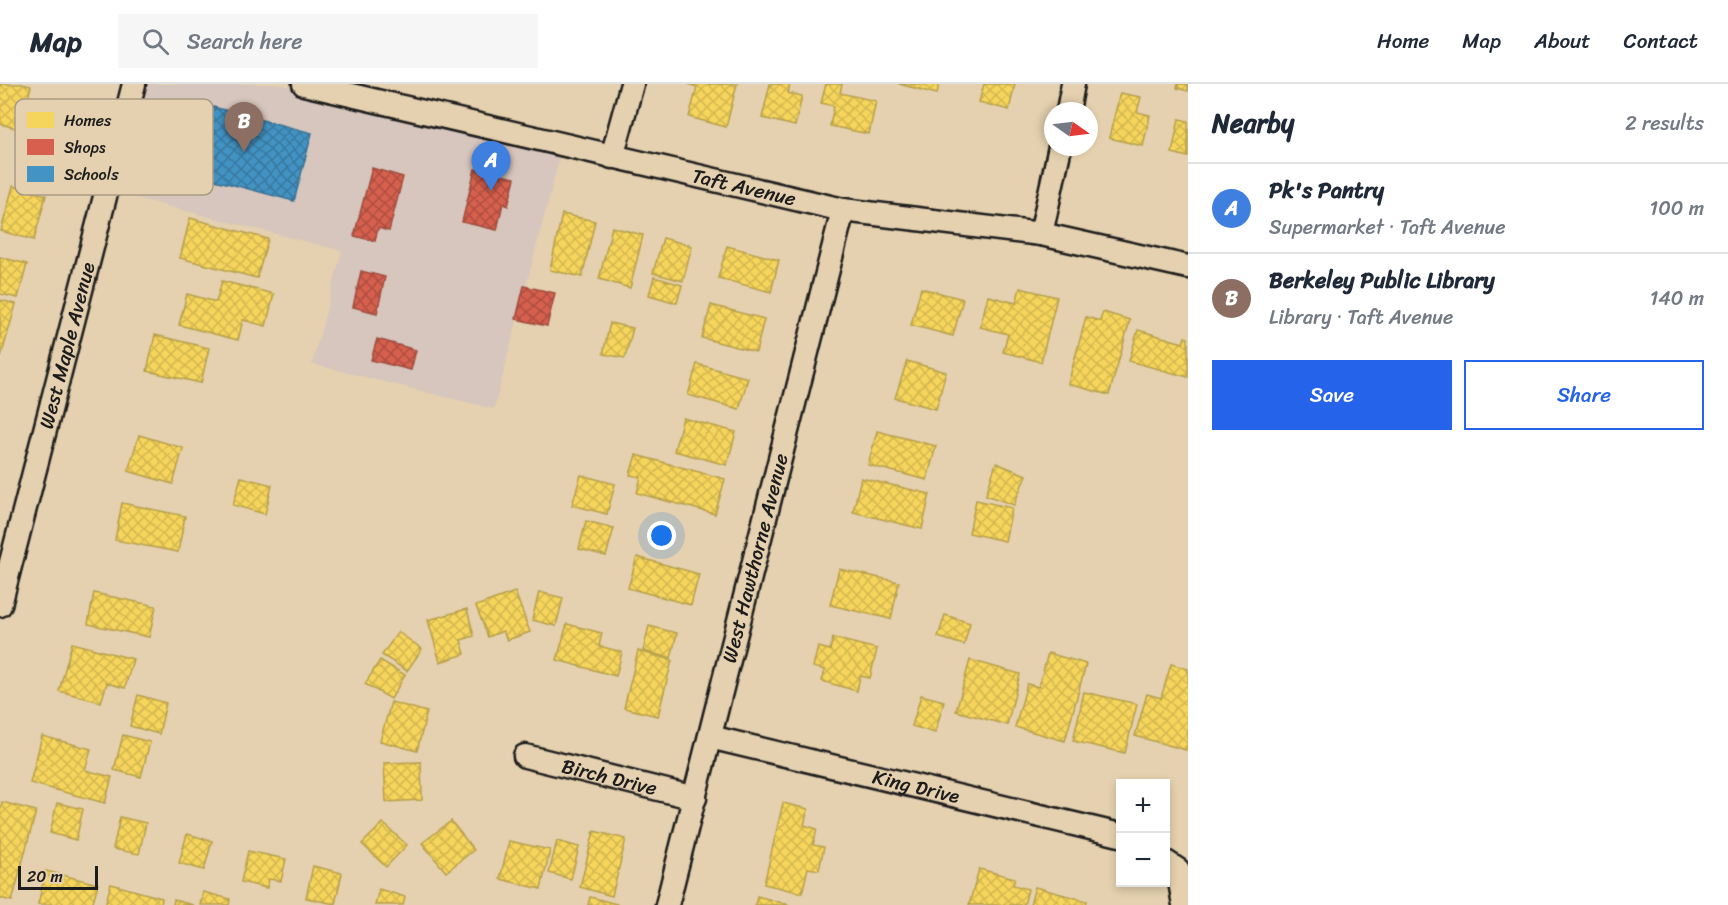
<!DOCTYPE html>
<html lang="en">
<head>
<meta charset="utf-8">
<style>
  body { margin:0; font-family:Sriracha,sans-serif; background:#f6f6f7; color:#1f2937 }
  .controls { position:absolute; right:18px; bottom:18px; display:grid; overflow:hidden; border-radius:0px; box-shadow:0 3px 9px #0003 }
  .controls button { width:54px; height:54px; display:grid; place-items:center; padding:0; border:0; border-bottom:2px solid #e0e1e3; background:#fff; color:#1f2937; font:30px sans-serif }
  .compass { position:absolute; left:1044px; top:18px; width:54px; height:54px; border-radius:50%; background:#fff; box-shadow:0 3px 9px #0003; rotate:104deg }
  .scale { position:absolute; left:18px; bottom:15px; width:80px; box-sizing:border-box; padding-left:6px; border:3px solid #1c1c1c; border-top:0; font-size:16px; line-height:21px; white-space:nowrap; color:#1c1c1c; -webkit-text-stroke:4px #e5d1af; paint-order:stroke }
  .you { position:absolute; left:662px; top:452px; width:21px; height:21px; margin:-15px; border:4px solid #fff; border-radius:50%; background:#1a73e8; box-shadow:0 0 0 9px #1a73e833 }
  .badge { display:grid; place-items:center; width:39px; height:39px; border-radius:50%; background:#2563eb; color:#fff; font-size:20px; font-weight:700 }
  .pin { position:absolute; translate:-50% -50px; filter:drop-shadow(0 2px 3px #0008) }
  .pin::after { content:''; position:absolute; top:32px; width:21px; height:18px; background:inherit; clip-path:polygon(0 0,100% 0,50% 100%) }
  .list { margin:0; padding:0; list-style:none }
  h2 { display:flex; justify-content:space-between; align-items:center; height:78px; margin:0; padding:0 24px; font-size:26px }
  h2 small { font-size:20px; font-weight:400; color:#747a83 }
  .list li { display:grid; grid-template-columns:39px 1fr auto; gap:18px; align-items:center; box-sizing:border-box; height:90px; padding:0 24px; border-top:2px solid #e0e1e3 }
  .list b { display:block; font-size:22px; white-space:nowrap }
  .list p { margin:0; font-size:20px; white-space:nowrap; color:#747a83 }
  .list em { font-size:20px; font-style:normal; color:#747a83 }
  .actions { display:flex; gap:12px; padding:18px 24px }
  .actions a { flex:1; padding:14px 0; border:2px solid #2563eb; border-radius:0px; text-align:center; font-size:21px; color:#2563eb }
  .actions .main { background:#2563eb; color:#fff }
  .icon { flex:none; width:33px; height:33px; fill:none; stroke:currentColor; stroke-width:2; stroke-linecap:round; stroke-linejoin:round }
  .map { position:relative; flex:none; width:1188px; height:821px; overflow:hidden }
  header { display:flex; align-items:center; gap:36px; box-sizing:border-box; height:84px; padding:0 30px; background:#fff; border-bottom:2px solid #e0e1e3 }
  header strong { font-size:28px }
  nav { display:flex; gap:33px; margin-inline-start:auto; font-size:21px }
  .search { width:420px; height:54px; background:#f6f6f7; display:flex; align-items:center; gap:15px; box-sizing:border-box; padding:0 21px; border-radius:0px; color:#747a83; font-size:22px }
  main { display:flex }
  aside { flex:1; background:#fff }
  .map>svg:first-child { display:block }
  .built { fill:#d6c6bd }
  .homes { fill:url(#homes-cross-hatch); stroke:#b59e49; stroke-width:1.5 }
  .shops { fill:url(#shops-cross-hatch); stroke:#9e4c3e; stroke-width:1.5 }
  .schools { fill:url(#schools-cross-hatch); stroke:#376f91; stroke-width:1.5 }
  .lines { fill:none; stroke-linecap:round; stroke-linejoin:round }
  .minor-casing { stroke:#1c1c1c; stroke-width:27 }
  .minor { stroke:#e5d1af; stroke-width:22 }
  .labels { text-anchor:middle; stroke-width:6; stroke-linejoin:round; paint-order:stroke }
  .street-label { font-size:20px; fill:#1c1c1c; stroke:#e5d1af }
  .key { fill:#e5d1af; stroke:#a99b83; stroke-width:1.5 }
  .key-label { font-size:16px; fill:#1c1c1c }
</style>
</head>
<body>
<header>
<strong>Map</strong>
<div class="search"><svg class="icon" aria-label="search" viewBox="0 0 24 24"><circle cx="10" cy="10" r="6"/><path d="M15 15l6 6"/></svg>Search here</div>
<nav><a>Home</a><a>Map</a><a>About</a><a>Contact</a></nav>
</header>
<main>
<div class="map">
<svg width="1188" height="821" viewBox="0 0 1188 821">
  <defs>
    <pattern id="homes-cross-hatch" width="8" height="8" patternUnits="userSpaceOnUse" patternTransform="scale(1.5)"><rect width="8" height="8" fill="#f6d55c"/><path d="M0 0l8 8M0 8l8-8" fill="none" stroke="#d2b64f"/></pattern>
    <pattern id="shops-cross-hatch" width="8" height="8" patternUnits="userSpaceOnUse" patternTransform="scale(1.5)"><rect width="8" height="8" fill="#d6604d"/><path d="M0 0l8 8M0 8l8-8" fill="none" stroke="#ad4e3f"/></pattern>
    <pattern id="schools-cross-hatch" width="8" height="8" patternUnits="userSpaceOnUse" patternTransform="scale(1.5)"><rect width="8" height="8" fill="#4393c3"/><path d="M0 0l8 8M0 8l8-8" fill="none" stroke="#37779e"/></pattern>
  </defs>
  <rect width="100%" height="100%" fill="#e5d1af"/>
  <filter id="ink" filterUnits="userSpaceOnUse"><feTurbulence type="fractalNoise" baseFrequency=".0167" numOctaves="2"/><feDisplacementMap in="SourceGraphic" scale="12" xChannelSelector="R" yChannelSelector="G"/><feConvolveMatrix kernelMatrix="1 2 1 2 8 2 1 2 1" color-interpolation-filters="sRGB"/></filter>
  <g filter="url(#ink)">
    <polygon class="built" points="128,0 278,0 561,68 494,325 312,280 342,167 101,105"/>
    <g class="homes">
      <polygon points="0,0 22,0 31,2 20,45 0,40"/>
      <polygon points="737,0 726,43 689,33 697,3 688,0"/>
      <polygon points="770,0 790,0 788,9 802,12 795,42 762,34"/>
      <polygon points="826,0 842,0 840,9 876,17 869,50 830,42 834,22 821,19"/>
      <polygon points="899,0 939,0 937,10"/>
      <polygon points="984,0 1015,0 1009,26 979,18"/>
      <polygon points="1178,0 1188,0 1188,7 1177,4"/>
      <polygon points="1120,9 1141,13 1137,28 1150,31 1143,62 1109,54"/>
      <polygon points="50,14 96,28 85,65 40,52"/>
      <polygon points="1179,35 1188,37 1188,73 1172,69"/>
      <polygon points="13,102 46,111 34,156 1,147"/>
      <polygon points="562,130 595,137 582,193 550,186"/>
      <polygon points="190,134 268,155 257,194 180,174"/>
      <polygon points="612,143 643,151 630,204 599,195"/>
      <polygon points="663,154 692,162 683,197 653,189"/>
      <polygon points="727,162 779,176 771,208 718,194"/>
      <polygon points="0,173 27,180 18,214 0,210"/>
      <polygon points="654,193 682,201 677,219 649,211"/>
      <polygon points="222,197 274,210 266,242 243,236 238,256 179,241 187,210 216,218"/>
      <polygon points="921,204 963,215 953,252 911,241"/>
      <polygon points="1020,204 1057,213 1041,278 1003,268 1008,250 980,243 988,212 1016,219"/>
      <polygon points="0,216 16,220 1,273 0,273"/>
      <polygon points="711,221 764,235 756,268 702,254"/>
      <polygon points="1103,228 1130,236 1109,311 1068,300 1086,233 1100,237"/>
      <polygon points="610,239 633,244 625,274 603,270"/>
      <polygon points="1138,246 1183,259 1185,253 1188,254 1188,293 1129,277"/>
      <polygon points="155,251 209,264 201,299 147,287"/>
      <polygon points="907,277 946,288 936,325 895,314"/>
      <polygon points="697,280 748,294 739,325 688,311"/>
      <polygon points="683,334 736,348 727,381 674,367"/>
      <polygon points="877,347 936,362 927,396 868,381"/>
      <polygon points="139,351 183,364 173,400 128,387"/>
      <polygon points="636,371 725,395 715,430 637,409 641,393 630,391"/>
      <polygon points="996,379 1026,391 1014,421 986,411"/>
      <polygon points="581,391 615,400 607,430 572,421"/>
      <polygon points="241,393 272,401 265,430 233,421"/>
      <polygon points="861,394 930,410 922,445 853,428"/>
      <polygon points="976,416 1012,424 1005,457 969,449"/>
      <polygon points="122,419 185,432 178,468 115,456"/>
      <polygon points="586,437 614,444 606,472 579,465"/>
      <polygon points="637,473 699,490 691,521 628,504"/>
      <polygon points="839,485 899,498 891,535 830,521"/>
      <polygon points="515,508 530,548 507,556 503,547 488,553 476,522"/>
      <polygon points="539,508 563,514 556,542 532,536"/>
      <polygon points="94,509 156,522 149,553 88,540"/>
      <polygon points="467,525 474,552 461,556 465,570 440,578 428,536"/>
      <polygon points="945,531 970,539 964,561 938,553"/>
      <polygon points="567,540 602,549 599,562 622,568 616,592 557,576"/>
      <polygon points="649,542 677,549 671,574 643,567"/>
      <polygon points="398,548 422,565 407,587 382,571"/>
      <polygon points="833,554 877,565 870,594 860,592 857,607 822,597 825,586 813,583 818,563 830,566"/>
      <polygon points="72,559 133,575 125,604 107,599 101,618 59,607"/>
      <polygon points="638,567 672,576 658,632 624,624"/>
      <polygon points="1048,569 1086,580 1065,657 1015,643 1027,600 1039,603"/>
      <polygon points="380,576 405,591 391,615 365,600"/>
      <polygon points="970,576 1020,590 1007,641 956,627"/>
      <polygon points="1171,580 1188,585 1188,659 1186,666 1135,652 1147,610 1161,614"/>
      <polygon points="1084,608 1137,620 1125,669 1073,657"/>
      <polygon points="138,611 166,619 159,650 130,642"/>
      <polygon points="921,611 944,617 935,649 912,642"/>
      <polygon points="391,618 427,628 417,667 380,657"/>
      <polygon points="123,651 150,658 141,693 114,686"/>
      <polygon points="42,652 91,665 85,686 112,693 105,719 30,699"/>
      <polygon points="421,678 422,716 386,718 384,679"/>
      <polygon points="2,718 36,727 12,817 0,814 0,727"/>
      <polygon points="57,719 83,725 76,756 50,749"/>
      <polygon points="783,719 808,725 804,741 817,745 813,761 824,763 819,786 808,784 802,809 764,800"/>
      <polygon points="120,733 146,739 139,770 113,765"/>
      <polygon points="451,737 474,766 446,788 422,759"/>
      <polygon points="383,739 407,761 386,783 362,760"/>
      <polygon points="594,747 626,755 612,812 580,803"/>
      <polygon points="187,750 212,757 204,786 179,779"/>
      <polygon points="509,757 550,766 541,805 500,795"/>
      <polygon points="557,757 579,763 571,795 549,789"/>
      <polygon points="248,767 286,775 281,797 269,795 267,804 241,798"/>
      <polygon points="313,782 342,789 335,820 306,814"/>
      <polygon points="979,785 1015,794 1013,801 1028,805 1024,821 969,821"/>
      <polygon points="46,787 98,800 92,821 38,820"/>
      <polygon points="111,800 162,814 161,821 105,821"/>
      <polygon points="1035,803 1087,817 1086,821 1030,821"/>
      <polygon points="379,805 405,813 403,821 375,821"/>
      <polygon points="203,808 230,815 229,821 200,821"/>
      <polygon points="757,812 790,821 755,821"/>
      <polygon points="590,813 617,820 617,821 588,821"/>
      <polygon points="174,816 193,821 173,821"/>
    </g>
    <g class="shops">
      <polygon points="372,84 403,93 389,147 378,144 375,157 354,152"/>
      <polygon points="475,85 515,94 508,122 503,119 497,146 462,138"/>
      <polygon points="361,187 385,193 377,229 353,223"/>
      <polygon points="524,202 555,209 547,242 516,235"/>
      <polygon points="377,255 416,266 411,286 371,276"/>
    </g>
    <polygon class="schools" points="194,18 312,49 294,117 177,86"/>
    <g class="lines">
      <g class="minor-casing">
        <g id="minor">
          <path id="s1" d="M304 0 843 126 1041 150 1188 183"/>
          <polyline points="1068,27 1073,0"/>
          <polyline points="612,73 632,0"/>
          <polyline points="1041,150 1060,63"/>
          <path id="s2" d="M0 521 134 0"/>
          <path id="s3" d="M710 653 1120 751"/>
          <path id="s4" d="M525 672 695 714"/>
          <polyline points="1166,778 1178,786 1184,821"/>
          <path id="s5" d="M667 821 843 126"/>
        </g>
      </g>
      <use href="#minor" class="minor"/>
    </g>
  </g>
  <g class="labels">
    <g class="street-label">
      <text dy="7" stroke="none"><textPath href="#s1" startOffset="452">Taft Avenue</textPath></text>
      <text dy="7" stroke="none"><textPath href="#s2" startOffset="268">West Maple Avenue</textPath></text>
      <text dy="7" stroke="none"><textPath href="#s5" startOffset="358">West Hawthorne Avenue</textPath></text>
      <text dy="7" stroke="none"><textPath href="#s4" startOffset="87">Birch Drive</textPath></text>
      <text dy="7" stroke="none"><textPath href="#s3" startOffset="212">King Drive</textPath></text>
    </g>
  </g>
  <rect x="15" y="15" width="198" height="96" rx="9" class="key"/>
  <rect x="27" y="28" width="27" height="16" fill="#f6d55c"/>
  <rect x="27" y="55" width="27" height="16" fill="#d6604d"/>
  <rect x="27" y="82" width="27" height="16" fill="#4393c3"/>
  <g class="key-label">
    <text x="64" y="42">Homes</text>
    <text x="64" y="69">Shops</text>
    <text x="64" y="96">Schools</text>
  </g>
</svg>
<div class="controls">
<button>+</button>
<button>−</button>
</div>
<svg class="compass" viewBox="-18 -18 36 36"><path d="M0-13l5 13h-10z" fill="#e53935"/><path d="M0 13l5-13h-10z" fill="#747a83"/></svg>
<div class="scale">20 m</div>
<div class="you"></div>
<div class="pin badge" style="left:491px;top:107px;background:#3f7fe0">A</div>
<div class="pin badge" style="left:244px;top:68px;background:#8d6e63">B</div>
</div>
<aside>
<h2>Nearby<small>2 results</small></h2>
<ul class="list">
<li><span class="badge" style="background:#3f7fe0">A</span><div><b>Pk's Pantry</b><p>Supermarket · Taft Avenue</p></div><em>100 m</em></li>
<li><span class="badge" style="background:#8d6e63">B</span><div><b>Berkeley Public Library</b><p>Library · Taft Avenue</p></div><em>140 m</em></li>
</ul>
<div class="actions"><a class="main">Save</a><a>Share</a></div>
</aside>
</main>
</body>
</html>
